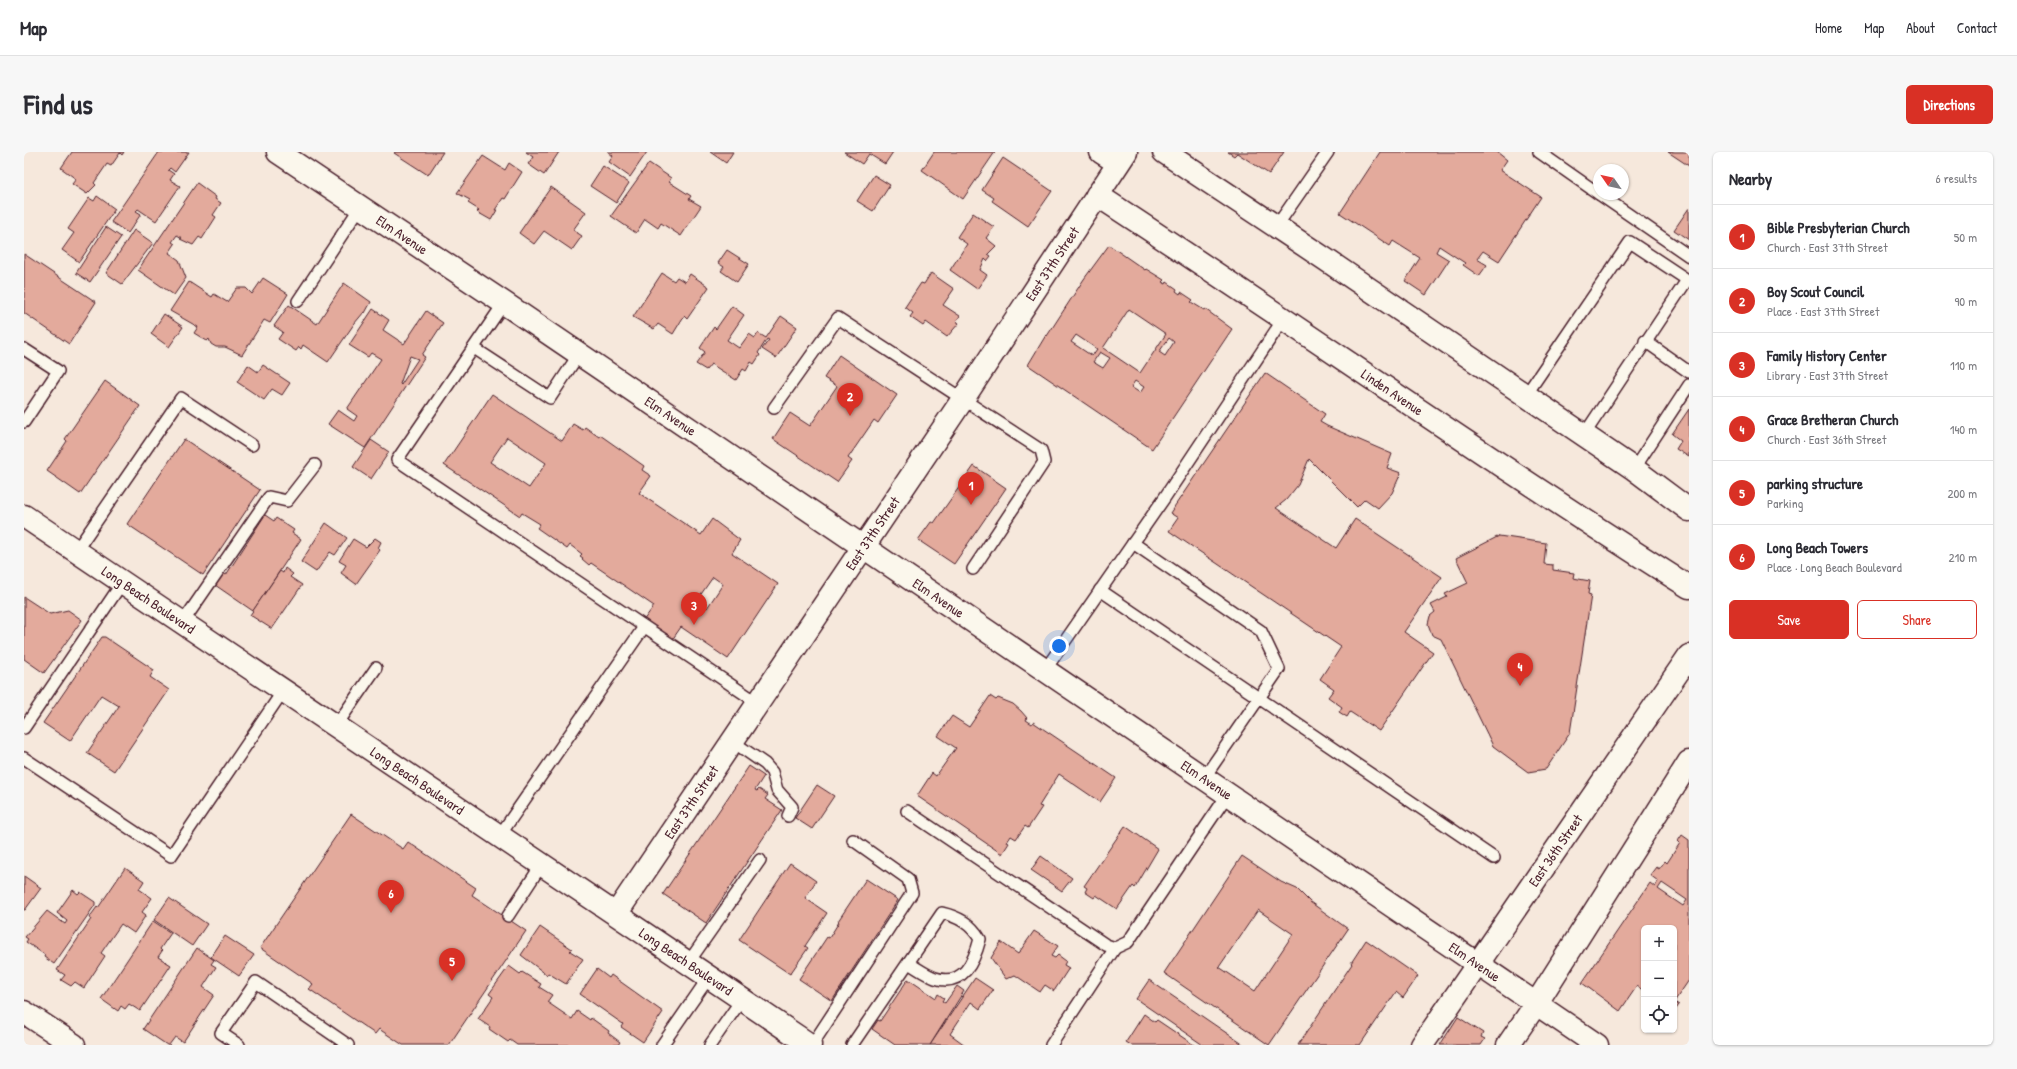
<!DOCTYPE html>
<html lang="en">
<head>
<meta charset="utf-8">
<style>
  body { margin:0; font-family:"Patrick Hand",sans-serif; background:#f7f7f7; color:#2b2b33 }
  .controls { position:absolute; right:12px; bottom:12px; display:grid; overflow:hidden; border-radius:6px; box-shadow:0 1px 3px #0004 }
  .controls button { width:36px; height:36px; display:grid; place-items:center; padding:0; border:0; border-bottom:1px solid #e1e1e2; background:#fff; color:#2b2b33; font:20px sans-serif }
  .compass { position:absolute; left:1569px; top:12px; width:36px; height:36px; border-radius:50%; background:#fff; box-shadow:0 1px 3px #0004; rotate:304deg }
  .you { position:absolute; left:1035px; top:494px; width:14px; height:14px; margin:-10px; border:3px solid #fff; border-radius:50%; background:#1a73e8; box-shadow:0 0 0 6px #1a73e833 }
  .badge { display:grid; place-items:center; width:26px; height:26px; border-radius:50%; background:#d93025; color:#fff; font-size:13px; font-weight:700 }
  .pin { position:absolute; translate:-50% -33px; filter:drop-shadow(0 1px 2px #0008) }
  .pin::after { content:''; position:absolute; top:21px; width:14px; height:12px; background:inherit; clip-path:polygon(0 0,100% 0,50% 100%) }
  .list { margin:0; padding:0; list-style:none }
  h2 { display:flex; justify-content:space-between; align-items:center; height:52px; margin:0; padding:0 16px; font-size:17px }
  h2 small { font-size:13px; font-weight:400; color:#7c7c81 }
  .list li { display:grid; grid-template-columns:26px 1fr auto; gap:12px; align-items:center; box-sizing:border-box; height:64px; padding:0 16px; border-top:1px solid #e1e1e2 }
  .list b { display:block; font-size:15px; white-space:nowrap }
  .list p { margin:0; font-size:13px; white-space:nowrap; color:#7c7c81 }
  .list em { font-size:13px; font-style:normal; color:#7c7c81 }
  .actions { display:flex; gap:8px; padding:12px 16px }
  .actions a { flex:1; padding:9px 0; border:1px solid #d93025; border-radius:6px; text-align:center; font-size:14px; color:#d93025 }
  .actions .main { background:#d93025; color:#fff }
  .icon { flex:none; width:22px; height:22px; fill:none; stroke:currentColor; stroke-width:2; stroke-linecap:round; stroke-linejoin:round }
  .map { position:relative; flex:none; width:1665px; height:893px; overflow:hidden; border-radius:6px }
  header { display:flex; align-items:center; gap:24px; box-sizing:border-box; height:56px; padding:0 20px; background:#fff; border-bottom:1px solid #e1e1e2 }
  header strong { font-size:19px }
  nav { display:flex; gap:22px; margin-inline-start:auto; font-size:14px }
  .intro { display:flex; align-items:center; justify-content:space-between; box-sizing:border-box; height:96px; padding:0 24px }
  h1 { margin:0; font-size:28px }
  .button { padding:10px 18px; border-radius:6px; background:#d93025; color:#fff; font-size:14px; font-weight:700 }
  main { display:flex; gap:24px; padding:0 24px }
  aside { flex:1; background:#fff; border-radius:6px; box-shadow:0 1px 3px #0004 }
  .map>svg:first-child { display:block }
  .building { fill:#e3aa9c; stroke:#4a1f2b; fill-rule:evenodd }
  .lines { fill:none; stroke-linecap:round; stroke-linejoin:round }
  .lane-casing { stroke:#4a1f2b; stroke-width:14 }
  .street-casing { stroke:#4a1f2b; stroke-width:25 }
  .primary-casing { stroke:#4a1f2b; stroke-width:25 }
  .lane { stroke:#fbf7ec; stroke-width:11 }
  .street { stroke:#fbf7ec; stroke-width:22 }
  .primary { stroke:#fbf7ec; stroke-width:22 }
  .labels { text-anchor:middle; stroke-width:3.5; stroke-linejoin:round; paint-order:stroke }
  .street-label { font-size:14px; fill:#4a1f2b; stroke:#fbf7ec }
</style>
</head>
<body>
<header>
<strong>Map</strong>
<nav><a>Home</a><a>Map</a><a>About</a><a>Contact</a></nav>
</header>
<div class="intro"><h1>Find us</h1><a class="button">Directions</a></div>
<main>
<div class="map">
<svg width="1665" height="893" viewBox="0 0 1665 893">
  <rect width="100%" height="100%" fill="#f6e8dc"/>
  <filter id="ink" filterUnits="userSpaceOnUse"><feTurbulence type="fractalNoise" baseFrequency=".025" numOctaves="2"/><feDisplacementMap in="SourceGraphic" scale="8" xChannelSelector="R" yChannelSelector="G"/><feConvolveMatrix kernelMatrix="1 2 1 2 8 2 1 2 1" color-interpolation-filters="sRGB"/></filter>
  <g filter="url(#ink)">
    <g class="building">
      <polygon points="48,0 100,0 98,3 96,1 87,14 83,12 70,31 72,33 63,42 48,32 52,27 37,16"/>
      <polygon points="135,0 165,0 151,20 146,16 144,18 150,22 146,28 156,34 132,69 114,57 112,59 117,62 104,81 87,70"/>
      <polygon points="371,0 419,0 404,23 370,1"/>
      <polygon points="502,0 535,0 520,23 504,12 509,5"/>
      <polygon points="584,0 623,0 606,25 585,10 589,4"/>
      <polygon points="686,0 709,0 702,11"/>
      <polygon points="820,0 869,0 861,12 845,2 838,12"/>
      <polygon points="910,0 971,0 939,47 898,18"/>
      <polygon points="1204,0 1260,0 1245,22 1213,1 1210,4"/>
      <polygon points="1356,0 1473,0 1483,8 1476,18 1517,45 1475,109 1459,99 1453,107 1463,113 1455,124 1439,113 1441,111 1415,94 1412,100 1425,108 1402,143 1381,129 1396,106 1369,89 1366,94 1316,61"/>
      <polygon points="1644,0 1665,0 1665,14"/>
      <polygon points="459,4 481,18 485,11 498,20 481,47 479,46 471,58 473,58 467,68 453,60 455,58 444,51 446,48 433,41"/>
      <polygon points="979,6 1028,39 1004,74 968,49 970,46 958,38"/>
      <polygon points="625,11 647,26 645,30 667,44 665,47 677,54 657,84 637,71 634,76 621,67 612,81 587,64"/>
      <polygon points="579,14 605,31 592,51 566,34"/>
      <polygon points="850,23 866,33 849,59 833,49"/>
      <polygon points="173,31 192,45 191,47 197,51 189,63 192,65 178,87 175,85 169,93 156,87 158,86 153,83 148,90 151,92 145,101 155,108 162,126 150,143 114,118"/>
      <polygon points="527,35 562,60 549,78 558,84 548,98 520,79 510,92 495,81"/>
      <polygon points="73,44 91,57 55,110 38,98 50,81 44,77 65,46 70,49"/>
      <polygon points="1665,56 1665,88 1650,78"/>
      <polygon points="949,61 970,75 962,86 972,94 964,102 967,104 963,109 961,107 956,118 963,123 953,137 926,118 943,92 933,85"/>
      <polygon points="82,75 97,85 66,130 52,121"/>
      <polygon points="110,78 129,91 98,132 82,121"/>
      <path d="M1085 93 1121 118 1122 117 1140 128 1138 130 1142 132 1143 130 1153 137 1152 139 1156 142 1157 140 1169 148 1167 150 1180 158 1181 157 1208 177 1128 297 1004 213 1022 183 1023 184 1060 127ZM1105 157 1142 182 1116 221 1079 196ZM1052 183 1073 197 1068 204 1047 190ZM1145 186 1150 190 1141 204 1135 200ZM1076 200 1086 206 1079 216 1069 210ZM1111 229 1120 235 1116 241 1107 235Z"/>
      <polygon points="703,98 725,112 713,130 697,119 700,115 694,111"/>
      <polygon points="0,102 72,150 45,192 0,161"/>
      <polygon points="638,121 650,129 653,125 661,130 666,122 685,135 663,167 660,164 649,182 634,172 630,177 609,165"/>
      <polygon points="907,121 930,137 919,153 936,164 932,169 935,171 923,185 902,170 899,174 886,165 889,161 881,155 897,131 900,132"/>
      <polygon points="239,126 264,142 246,171 240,168 218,203 201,195 192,195 187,192 185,187 183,189 170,181 174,175 146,159 165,130 188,145 190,142 203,150 213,136 222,136 228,142"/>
      <polygon points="320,131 347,150 341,161 340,160 330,172 304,210 279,193 277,197 275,195 272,199 254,187 259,180 250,174 265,153 293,172"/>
      <polygon points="708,154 720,163 703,188 715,196 725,182 731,186 734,181 742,186 757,164 773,175 752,206 738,197 745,188 743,187 734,201 736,203 730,212 727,210 722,219 719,217 712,228 687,212 682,218 672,212 681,200 676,196 690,175 692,177"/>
      <path d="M349 157 365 168 359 178 380 192 402 159 419 171 398 203 401 205 341 296 304 272 314 258 330 269 333 264 323 257 357 207 347 201 344 205 325 193ZM386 204 394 207 377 233 376 232Z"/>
      <polygon points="140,162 159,175 145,195 127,182"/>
      <polygon points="815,203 873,243 854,271 850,268 824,306 828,309 813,330 749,287 766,261 786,274 813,234 800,226"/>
      <polygon points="224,213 234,220 239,213 266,231 258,243 248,237 240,248 213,230"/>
      <polygon points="1241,221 1301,262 1296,270 1303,274 1368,302 1363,316 1377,321 1368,341 1354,356 1341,347 1333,355 1285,307 1274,333 1262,348 1252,356 1312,396 1331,367 1418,425 1380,480 1409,500 1355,579 1326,560 1323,565 1315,560 1318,555 1304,545 1310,537 1296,527 1317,495 1145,379 1154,366 1146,361"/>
      <polygon points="81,229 116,254 56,342 23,319 43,289 41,287"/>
      <path d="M468 242 538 289 549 272 559 278 561 275 575 285 576 283 620 314 618 318 627 324 615 341 677 383 688 367 716 388 708 401 754 432 704 507 657 475 648 488 619 469 630 454 567 411 565 413 558 407 559 406 556 404 558 402 546 393 543 397 513 376 516 372 498 361 496 364 420 313ZM483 285 522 311 505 336 466 310ZM689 425 699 432 683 456 673 448Z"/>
      <polygon points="1665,257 1665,305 1652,297 1657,289 1648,282"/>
      <polygon points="160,287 236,338 179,423 103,372"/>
      <polygon points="347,288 365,300 347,327 329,315"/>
      <polygon points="950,314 982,336 930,412 894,388 907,370 910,371"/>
      <polygon points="241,363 250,369 252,366 270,378 268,381 277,387 229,459 191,433 199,421 202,423"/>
      <polygon points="302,371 323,386 311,403 306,400 292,420 277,410"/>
      <polygon points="1475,384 1522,391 1520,412 1529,413 1529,418 1550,421 1549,426 1566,429 1564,442 1567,443 1546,581 1522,617 1504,620 1469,594 1417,487 1408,483 1404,472 1406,464 1411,460 1407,453 1423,445 1421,442 1444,431 1432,406"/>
      <polygon points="351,386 357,390 354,396 356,398 332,432 317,421 322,413 315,409 329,387 342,395"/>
      <polygon points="261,416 269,422 266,425 278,433 248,477 226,463 256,419 259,421"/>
      <polygon points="0,445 26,462 44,458 58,468 20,521 0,507"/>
      <polygon points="78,485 81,485 130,518 126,525 145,538 90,619 63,601 95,554 77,543 46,589 19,571"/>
      <polygon points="966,544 972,548 974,546 989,552 997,559 1003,566 1002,568 1008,572 1009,570 1092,626 1076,650 1035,622 1015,654 1018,655 1004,676 1001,674 992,687 987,684 983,690 985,691 978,702 893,644 908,621 912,624 932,596 914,584 928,564 945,575"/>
      <polygon points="725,614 740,624 731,638 733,639 735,637 744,643 741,647 758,658 682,771 639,742"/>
      <polygon points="793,633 810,644 788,677 771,666"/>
      <polygon points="327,662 379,697 384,690 452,736 448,743 502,779 425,893 379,893 355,877 351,882 285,837 289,832 236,796"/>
      <polygon points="1101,674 1134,697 1111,736 1109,734 1093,757 1072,743 1070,746 1061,740 1063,736 1060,734"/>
      <path d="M1658 683 1665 688V828L1650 850 1655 853 1652 857 1650 856V776H1620V839L1613 834 1596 859 1558 831 1626 731 1631 735 1634 729 1626 723 1632 715 1635 717 1641 709 1643 711 1656 691 1654 689ZM1638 731 1663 748 1659 754 1634 737Z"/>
      <polygon points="1017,704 1048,726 1038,739 1007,718"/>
      <path d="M1218 704 1257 730 1273 737 1286 750 1324 777 1245 893 1140 821ZM1234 758 1269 782 1231 839 1195 815Z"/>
      <polygon points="766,711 792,729 781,746 803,761 781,794 784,796 766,822 715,788"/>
      <polygon points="101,716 120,729 115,737 128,746 118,760 122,763 110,781 97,772 77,801 81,804 60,836 51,830 47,834 37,828 41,823 33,818 67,767 65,766 73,755 74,756"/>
      <polygon points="0,724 17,736 1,758 0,758"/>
      <polygon points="842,727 874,748 808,849 775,827 803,785 805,786 815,770 814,769"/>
      <polygon points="49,738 54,742 56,740 71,750 71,753 30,812 20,805 21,803 2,790 4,787 1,785 23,759 41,772 43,769 33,761"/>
      <polygon points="145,746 183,772 168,794 130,768"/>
      <polygon points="129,769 147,781 136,797 138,799 134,805 147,813 116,859 105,852 101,857 97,854 94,859 77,847"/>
      <polygon points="516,775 548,797 546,799 559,807 542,832 524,821 523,823 497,803"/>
      <polygon points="1010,779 1034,794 1027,804 1031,806 1034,803 1042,809 1040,813 1045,816 1030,839 1021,833 1016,840 991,823 982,827 967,806 977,790 994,802"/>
      <polygon points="201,784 230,803 215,824 187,805"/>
      <polygon points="1342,788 1394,824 1379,846 1372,840 1336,893 1274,893 1328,812 1327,811"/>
      <polygon points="173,796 190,808 187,812 192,815 179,835 190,843 159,890 151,885 145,893 143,893 119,877"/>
      <polygon points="485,814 496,822 498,820 517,832 515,835 528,843 523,850 548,867 553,859 566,868 567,866 585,879 584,881 596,890 594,893 493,893 486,888 484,890 465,877 466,875 454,867 469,845 465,842"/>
      <polygon points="573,817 585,826 587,823 639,860 619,890 597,875 599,872 556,842"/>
      <polygon points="951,826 969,838 956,857 947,850 926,882 941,893 906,893"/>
      <polygon points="884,827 912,846 914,842 920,846 918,849 921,851 933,834 940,839 906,893 871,893 848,877 854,868 856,869"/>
      <polygon points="1125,828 1220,893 1179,893 1112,847"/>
      <polygon points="1120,862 1131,870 1133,868 1170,893 1107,893 1102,890"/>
      <polygon points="1434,865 1459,881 1457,885 1461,887 1457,893 1416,893"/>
    </g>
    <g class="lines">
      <g class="lane-casing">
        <g id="lane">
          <polyline points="1515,0 1575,42"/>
          <polyline points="1575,42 1665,104"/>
          <polyline points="1252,75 1304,0"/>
          <polyline points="274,149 337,54"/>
          <polyline points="480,151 373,308 734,551"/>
          <polyline points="1621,189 1665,220"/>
          <polyline points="450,196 526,246 555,202"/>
          <polyline points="0,197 34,219 0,270"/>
          <polyline points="1502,243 1606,90 1665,129"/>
          <polyline points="750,256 814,166 1017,298 1020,310 949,417"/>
          <polyline points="1560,283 1663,128"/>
          <polyline points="1610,317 1665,233"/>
          <polyline points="1109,391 1237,479 1255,517 1180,626"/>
          <polyline points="52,399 157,246 228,293"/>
          <polyline points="1076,438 1470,706"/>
          <polyline points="159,470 245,345 263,349 291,313"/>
          <polyline points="1021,518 1141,345 1260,166"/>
          <polyline points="312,574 352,516"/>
          <polyline points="0,576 98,431"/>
          <polyline points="708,589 741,612 748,620 753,638 768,655 764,664"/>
          <polyline points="0,606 147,704 259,539"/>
          <polyline points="883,659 1082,793 1091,796 1104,790 1204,642"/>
          <polyline points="476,683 620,475"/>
          <polyline points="484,764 518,712"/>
          <polyline points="664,811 736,708"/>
          <polyline points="215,893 197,881 232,830 324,893"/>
          <polyline points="638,893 685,825"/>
          <polyline points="686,893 718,847"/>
          <polyline points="788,893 888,741 884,727 829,688"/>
          <path d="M828 893 918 761C935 765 947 772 956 787 950 810 939 835 911 826 902 823 893 816 884 811"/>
          <polyline points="1027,893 1091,796"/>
        </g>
      </g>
      <g class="street-casing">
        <g id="street">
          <path id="s1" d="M254 0 480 151 1573 893"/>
          <polyline points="1077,0 1094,11"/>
          <polyline points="1140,0 1301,107 1610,317 1665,358"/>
          <path id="s2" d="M1073 43C1271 172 1465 309 1665 435"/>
          <path id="s3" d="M592 762 939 247 1102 0"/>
          <polyline points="0,860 50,893"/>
          <path id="s4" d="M1398 893 1665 504"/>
          <polyline points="1484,893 1512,852 1665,610"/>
        </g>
      </g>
      <g class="primary-casing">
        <g id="primary">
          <path id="s5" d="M0 364 786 893"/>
        </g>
      </g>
      <use href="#lane" class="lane"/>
      <use href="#street" class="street"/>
      <use href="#primary" class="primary"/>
    </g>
  </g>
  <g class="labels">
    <g class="street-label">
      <text dy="5" stroke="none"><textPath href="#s1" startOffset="149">Elm Avenue</textPath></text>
      <text dy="5" stroke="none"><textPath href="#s3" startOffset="783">East 37th Street</textPath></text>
      <text dy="5" stroke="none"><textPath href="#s2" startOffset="355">Linden Avenue</textPath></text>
      <text dy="5" stroke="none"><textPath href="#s1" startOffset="473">Elm Avenue</textPath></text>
      <text dy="5" stroke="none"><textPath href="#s3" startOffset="459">East 37th Street</textPath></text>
      <text dy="5" stroke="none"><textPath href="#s1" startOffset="797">Elm Avenue</textPath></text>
      <text dy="5" stroke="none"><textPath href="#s5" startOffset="150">Long Beach Boulevard</textPath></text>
      <text dy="5" stroke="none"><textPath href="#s5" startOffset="474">Long Beach Boulevard</textPath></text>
      <text dy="5" stroke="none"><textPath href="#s1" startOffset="1121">Elm Avenue</textPath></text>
      <text dy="5" stroke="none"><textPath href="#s3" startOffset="135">East 37th Street</textPath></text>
      <text dy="5" stroke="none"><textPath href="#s4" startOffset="236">East 36th Street</textPath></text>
      <text dy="5" stroke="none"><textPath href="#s5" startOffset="798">Long Beach Boulevard</textPath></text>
      <text dy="5" stroke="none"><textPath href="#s1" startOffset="1445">Elm Avenue</textPath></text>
    </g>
  </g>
</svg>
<div class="controls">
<button>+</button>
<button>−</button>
<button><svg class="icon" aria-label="locate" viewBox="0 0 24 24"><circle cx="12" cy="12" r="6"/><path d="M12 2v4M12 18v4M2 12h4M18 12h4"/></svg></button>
</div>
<svg class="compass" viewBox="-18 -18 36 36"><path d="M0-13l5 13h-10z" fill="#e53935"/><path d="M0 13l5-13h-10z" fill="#7c7c81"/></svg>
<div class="you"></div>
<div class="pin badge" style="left:947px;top:353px">1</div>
<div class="pin badge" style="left:826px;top:264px">2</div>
<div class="pin badge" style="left:670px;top:473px">3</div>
<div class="pin badge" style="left:1496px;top:534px">4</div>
<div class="pin badge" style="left:428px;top:829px">5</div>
<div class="pin badge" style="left:367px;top:761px">6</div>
</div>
<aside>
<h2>Nearby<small>6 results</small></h2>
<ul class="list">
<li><span class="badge">1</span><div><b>Bible Presbyterian Church</b><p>Church · East 37th Street</p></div><em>50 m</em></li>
<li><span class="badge">2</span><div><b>Boy Scout Council</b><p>Place · East 37th Street</p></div><em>90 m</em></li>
<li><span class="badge">3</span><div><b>Family History Center</b><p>Library · East 37th Street</p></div><em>110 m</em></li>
<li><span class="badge">4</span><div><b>Grace Bretheran Church</b><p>Church · East 36th Street</p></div><em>140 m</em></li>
<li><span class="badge">5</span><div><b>parking structure</b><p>Parking</p></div><em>200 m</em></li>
<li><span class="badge">6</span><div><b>Long Beach Towers</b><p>Place · Long Beach Boulevard</p></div><em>210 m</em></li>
</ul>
<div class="actions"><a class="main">Save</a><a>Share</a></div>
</aside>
</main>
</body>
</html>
